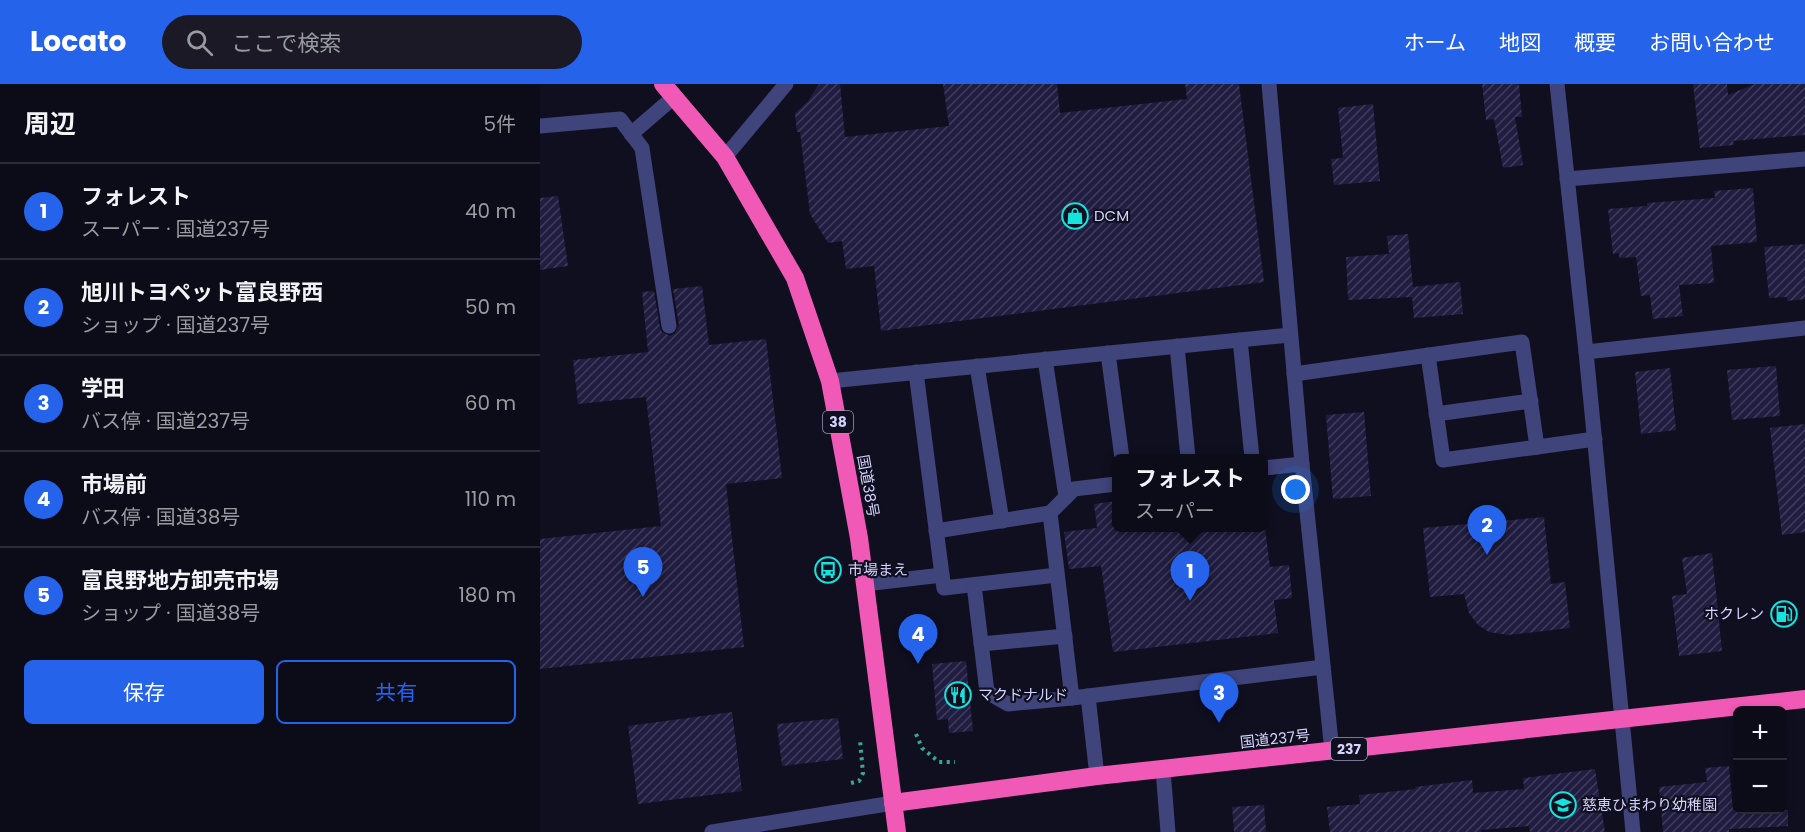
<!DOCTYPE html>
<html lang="ja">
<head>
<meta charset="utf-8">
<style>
  body { margin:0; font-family:Poppins,"Noto Sans JP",sans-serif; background:#1a1925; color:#f1f3f6 }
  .controls { position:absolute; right:18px; bottom:18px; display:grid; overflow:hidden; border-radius:9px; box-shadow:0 3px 9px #0003 }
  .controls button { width:54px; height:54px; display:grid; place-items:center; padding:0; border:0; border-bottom:2px solid #2c2b37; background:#0c0b18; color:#f1f3f6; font:30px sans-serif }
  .you { position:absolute; left:756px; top:406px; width:21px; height:21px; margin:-15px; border:4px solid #fff; border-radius:50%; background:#1a73e8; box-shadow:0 0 0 9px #1a73e833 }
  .badge { display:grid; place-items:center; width:39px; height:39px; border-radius:50%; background:#2563eb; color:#fff; font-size:20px; font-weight:700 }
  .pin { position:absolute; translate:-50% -50px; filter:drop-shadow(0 2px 3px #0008) }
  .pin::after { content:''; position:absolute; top:32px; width:21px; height:18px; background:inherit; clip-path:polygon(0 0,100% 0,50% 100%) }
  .popup { position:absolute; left:572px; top:370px; width:156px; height:78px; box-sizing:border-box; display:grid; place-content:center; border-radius:9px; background:#0c0b18; filter:drop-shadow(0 2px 4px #0005); font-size:20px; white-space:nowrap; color:#9a9ba2 }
  .popup b { font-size:22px; color:#f1f3f6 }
  .popup::after { content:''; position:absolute; left:50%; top:100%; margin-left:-12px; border:12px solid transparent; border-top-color:#0c0b18 }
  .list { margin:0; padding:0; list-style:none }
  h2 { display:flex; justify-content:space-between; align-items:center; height:78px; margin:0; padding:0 24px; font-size:26px }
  h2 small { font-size:20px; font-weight:400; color:#9a9ba2 }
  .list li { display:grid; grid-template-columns:39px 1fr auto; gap:18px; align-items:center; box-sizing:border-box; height:96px; padding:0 24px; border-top:2px solid #2c2b37 }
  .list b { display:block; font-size:22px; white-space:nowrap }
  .list p { margin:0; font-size:20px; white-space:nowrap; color:#9a9ba2 }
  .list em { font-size:20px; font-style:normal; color:#9a9ba2 }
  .actions { display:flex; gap:12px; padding:18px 24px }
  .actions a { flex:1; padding:14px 0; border:2px solid #2563eb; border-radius:9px; text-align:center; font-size:21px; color:#2563eb }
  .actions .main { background:#2563eb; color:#fff }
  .icon { flex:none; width:33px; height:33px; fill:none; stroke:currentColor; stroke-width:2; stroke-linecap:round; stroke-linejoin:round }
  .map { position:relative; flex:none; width:1265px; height:748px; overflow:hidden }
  header { display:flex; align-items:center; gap:36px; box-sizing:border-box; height:84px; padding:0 30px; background:#2563eb; color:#fff }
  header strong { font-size:28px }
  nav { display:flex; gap:33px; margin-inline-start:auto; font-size:21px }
  .search { width:420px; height:54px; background:#1a1925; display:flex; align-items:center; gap:15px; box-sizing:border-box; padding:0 21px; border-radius:33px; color:#9a9ba2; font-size:22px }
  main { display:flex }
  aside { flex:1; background:#0c0b18 }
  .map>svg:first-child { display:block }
  .building { fill:url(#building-hatch) }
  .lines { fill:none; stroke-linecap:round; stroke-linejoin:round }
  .path { stroke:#39a893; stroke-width:4; stroke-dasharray:3 4.5; stroke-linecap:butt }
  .minor { stroke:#3f447b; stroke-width:15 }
  .highway { stroke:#f059b5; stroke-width:18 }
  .labels { text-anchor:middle; stroke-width:4.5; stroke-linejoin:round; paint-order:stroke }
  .shield { fill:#100f20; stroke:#9898b9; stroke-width:1.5 }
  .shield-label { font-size:14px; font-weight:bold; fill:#d3d3fb }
  .poi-label { font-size:15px; fill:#d3d3fb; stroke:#100f20; text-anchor:start }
  .street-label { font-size:15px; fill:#d3d3fb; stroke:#100f20 }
</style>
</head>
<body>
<header>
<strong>Locato</strong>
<div class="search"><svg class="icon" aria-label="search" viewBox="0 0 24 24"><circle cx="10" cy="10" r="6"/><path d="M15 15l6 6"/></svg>ここで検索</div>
<nav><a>ホーム</a><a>地図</a><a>概要</a><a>お問い合わせ</a></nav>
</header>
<main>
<aside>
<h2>周辺<small>5件</small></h2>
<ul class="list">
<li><span class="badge">1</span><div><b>フォレスト</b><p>スーパー · 国道237号</p></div><em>40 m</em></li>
<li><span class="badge">2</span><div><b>旭川トヨペット富良野西</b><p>ショップ · 国道237号</p></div><em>50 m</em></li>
<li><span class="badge">3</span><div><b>学田</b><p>バス停 · 国道237号</p></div><em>60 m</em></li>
<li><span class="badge">4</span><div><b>市場前</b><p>バス停 · 国道38号</p></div><em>110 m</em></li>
<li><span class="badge">5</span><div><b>富良野地方卸売市場</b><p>ショップ · 国道38号</p></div><em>180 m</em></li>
</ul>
<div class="actions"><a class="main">保存</a><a>共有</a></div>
</aside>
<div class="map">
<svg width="1265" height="748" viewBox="0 0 1265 748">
  <defs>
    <pattern id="building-hatch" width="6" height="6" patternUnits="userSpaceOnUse" patternTransform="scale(1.5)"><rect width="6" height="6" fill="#201d40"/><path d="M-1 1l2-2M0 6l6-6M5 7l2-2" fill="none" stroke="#403d5c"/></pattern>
  </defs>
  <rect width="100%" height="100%" fill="#100f20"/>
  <g class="building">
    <polygon points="279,0 300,0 305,53 409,42 403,0 517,0 520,29 647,15 645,0 699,0 724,198 341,247 334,182 306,185 302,157 288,159 270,130 260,48 257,48 255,29 268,17"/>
    <polygon points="942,0 979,0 982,33 975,33 983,81 963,84 954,35 946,36"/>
    <polygon points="1153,0 1187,0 1188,11 1215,0 1265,0 1265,51 1193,57 1194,61 1160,64"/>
    <polygon points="833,20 840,97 794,101 791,75 803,74 798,24"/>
    <polygon points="1213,104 1217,158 1171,162 1174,199 1139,201 1143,232 1113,235 1110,211 1101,212 1096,173 1079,174 1079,169 1073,170 1068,125 1107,122 1107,119 1175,114 1174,107"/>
    <polygon points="18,112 28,182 0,186 0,114"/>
    <polygon points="868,150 873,203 920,198 923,230 874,234 872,213 808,216 806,173 849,170 847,152"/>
    <polygon points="1265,160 1265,215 1247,217 1247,213 1229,214 1224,163"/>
    <polygon points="162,202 169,261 226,255 242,394 186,400 204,563 0,585 0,455 121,442 106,313 38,320 33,276 108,268 102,208 114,207 120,244 122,248 130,252 135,249 139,241 133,205"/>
    <polygon points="1236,282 1240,332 1192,336 1187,286"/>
    <polygon points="1130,284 1136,346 1101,350 1095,288"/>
    <polygon points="824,328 831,412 793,415 786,331"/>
    <polygon points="1265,340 1265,448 1242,451 1230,344"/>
    <polygon points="576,417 576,444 725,444 730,483 749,481 752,514 734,516 738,549 573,568 561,482 529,485 524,448 557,444 554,420"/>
    <polygon points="1004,433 1011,500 1025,498 1030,544 968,551 949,548 938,541 929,529 924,510 890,513 883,444"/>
    <polygon points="1172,469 1182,567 1139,572 1132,512 1147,510 1142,474"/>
    <polygon points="426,577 433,647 409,649 408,635 397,636 392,580"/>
    <polygon points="192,628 202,707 98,720 88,642"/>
    <polygon points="298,634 303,675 242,682 237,640"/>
    <polygon points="1189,682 1193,726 1248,726 1248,742 1189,745 1189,748 1123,748 1119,703 1167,698 1165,684"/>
    <polygon points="1055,685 1065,748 990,748 989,742 941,746 941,748 790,748 787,723 820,720 819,711 876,705 875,703 932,696 933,709 984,705 983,694"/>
    <polygon points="724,721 726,748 694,748 692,723"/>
  </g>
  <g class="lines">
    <g class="path">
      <polyline points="376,650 382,664 399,678 415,678"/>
      <polyline points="311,699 319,697 323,689 320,656"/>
    </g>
    <g class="minor">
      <polyline points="729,0 762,380 792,667"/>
      <polyline points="1017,0 1046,268 1093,748"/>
      <polyline points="0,42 80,35 102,64 129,242"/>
      <polyline points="91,50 134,13"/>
      <polyline points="185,73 246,0"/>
      <polyline points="1027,95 1265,75"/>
      <polyline points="700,256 712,374"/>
      <polyline points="637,262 648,374"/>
      <polyline points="1046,268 1265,244"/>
      <polyline points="568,269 582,374"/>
      <polyline points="888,271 903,376 1055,355"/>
      <polyline points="505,275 526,413"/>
      <polyline points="437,282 462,437"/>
      <polyline points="754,290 982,258 997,363"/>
      <polyline points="290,297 750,251"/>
      <polyline points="896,330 991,317"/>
      <polyline points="724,384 762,380"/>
      <polyline points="576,400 534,405 510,429 532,614 783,583"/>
      <polyline points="396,447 510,429"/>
      <polyline points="402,491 404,504 517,491"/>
      <polyline points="325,500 402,491 376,288"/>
      <polyline points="434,501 447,608 468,620 532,614"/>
      <polyline points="441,560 525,552"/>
      <polyline points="548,612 557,692"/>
      <polyline points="623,686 628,748"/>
      <polyline points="172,748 353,719"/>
    </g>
    <g class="highway">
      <polyline points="123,0 185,73 255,194 290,297 319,454 357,748"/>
      <polyline points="353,719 557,692 1265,615"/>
    </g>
  </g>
  <defs>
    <g id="shop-ring" transform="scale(1.35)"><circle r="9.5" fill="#100f20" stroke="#15e4de" stroke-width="1.5"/><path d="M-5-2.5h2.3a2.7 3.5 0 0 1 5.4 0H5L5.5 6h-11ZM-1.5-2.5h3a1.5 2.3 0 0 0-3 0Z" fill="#15e4de"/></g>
    <g id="bus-ring" transform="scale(1.35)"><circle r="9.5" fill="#100f20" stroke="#15e4de" stroke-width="1.5"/><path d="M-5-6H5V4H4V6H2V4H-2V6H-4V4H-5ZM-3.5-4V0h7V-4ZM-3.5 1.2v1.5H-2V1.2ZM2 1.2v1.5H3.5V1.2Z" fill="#15e4de"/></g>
    <g id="fuel-ring" transform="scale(1.35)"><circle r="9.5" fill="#100f20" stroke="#15e4de" stroke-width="1.5"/><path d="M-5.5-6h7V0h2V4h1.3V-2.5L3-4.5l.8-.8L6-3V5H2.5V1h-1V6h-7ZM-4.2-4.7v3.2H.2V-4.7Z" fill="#15e4de"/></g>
    <g id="restaurant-ring" transform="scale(1.35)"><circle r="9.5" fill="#100f20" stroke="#15e4de" stroke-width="1.5"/><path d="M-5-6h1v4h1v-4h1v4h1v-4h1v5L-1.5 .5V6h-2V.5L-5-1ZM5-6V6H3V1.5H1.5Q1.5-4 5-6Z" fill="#15e4de"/></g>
    <g id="school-ring" transform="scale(1.35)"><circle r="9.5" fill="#100f20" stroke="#15e4de" stroke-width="1.5"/><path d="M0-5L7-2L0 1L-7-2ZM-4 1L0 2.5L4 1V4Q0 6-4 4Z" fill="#15e4de"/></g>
  </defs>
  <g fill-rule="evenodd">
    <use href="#shop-ring" x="535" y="132"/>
    <use href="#bus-ring" x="288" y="486"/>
    <use href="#fuel-ring" x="1244" y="530"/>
    <use href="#restaurant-ring" x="418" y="611"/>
    <use href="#school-ring" x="1023" y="721"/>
  </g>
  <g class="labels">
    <g class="shield">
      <rect x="283" y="327" width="30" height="22" rx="4.5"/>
      <rect x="791" y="654" width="36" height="22" rx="4.5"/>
    </g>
    <g class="shield-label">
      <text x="298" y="343">38</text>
      <text x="809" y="670">237</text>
    </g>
    <g class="poi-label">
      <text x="554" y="137">DCM</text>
      <text x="308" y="491">市場まえ</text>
      <text x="1224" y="535" text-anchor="end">ホクレン</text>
      <text x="438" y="616">マクドナルド</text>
      <text x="1042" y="726">慈恵ひまわり幼稚園</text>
    </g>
    <g class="street-label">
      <text transform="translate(328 402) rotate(80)" y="5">国道38号</text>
      <text transform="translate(735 655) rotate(-6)" y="5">国道237号</text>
    </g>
  </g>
</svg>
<div class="controls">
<button>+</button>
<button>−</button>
</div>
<div class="you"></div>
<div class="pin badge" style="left:650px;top:517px">1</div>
<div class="popup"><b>フォレスト</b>スーパー</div>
<div class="pin badge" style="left:947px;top:471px">2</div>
<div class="pin badge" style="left:679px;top:639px">3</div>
<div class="pin badge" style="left:378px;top:580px">4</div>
<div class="pin badge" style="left:103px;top:513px">5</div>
</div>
</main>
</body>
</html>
